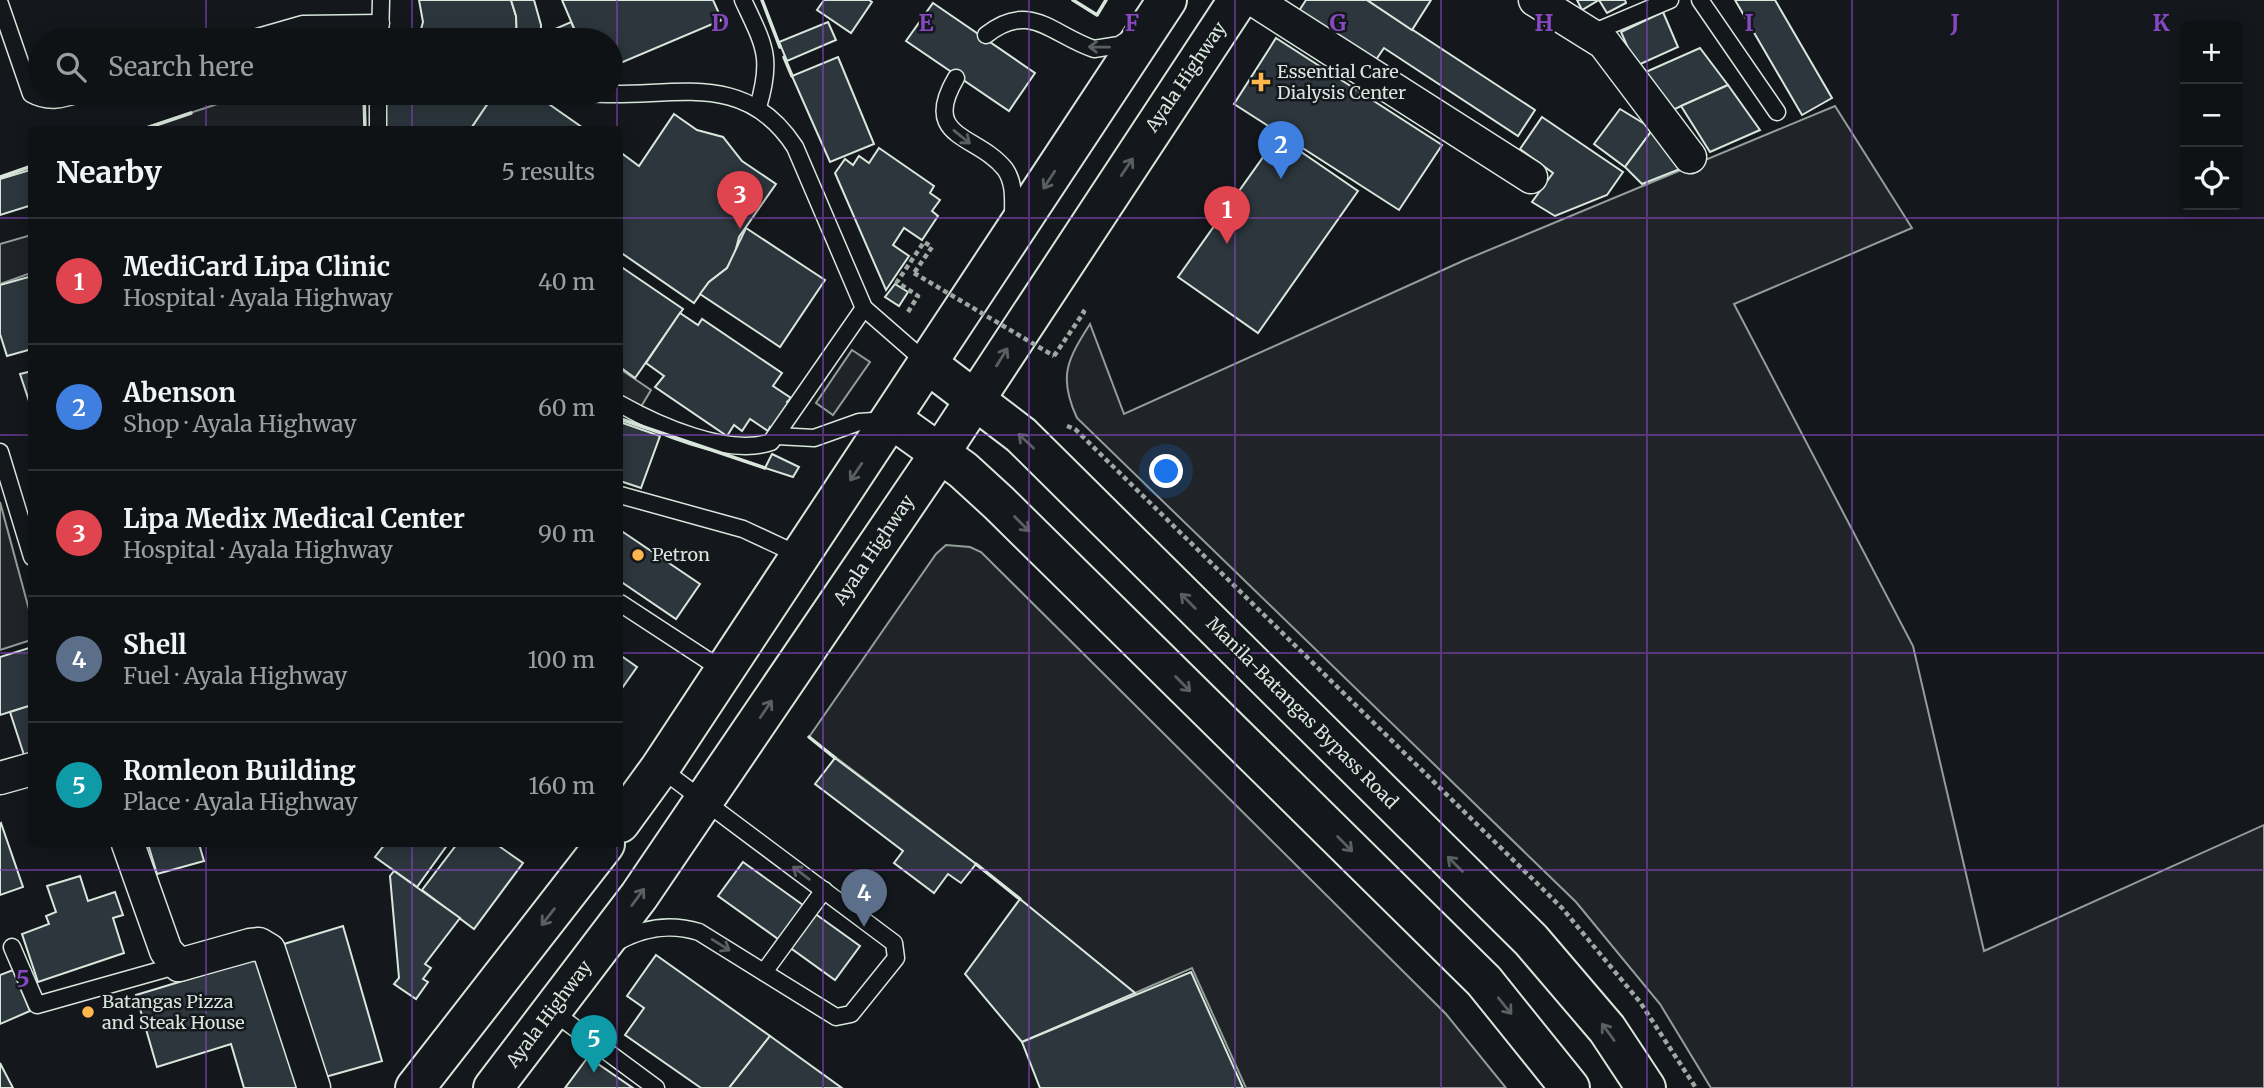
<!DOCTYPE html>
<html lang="en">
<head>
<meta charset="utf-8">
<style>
  body { margin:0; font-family:Merriweather,serif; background:#1d2022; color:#f1f3f6 }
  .controls { position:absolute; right:21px; top:21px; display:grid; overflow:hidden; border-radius:7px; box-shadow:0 4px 18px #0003 }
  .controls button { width:63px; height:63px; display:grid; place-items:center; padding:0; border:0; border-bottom:2px solid #2f3234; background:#0f1215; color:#f1f3f6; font:35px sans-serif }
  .you { position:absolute; left:1167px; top:472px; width:24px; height:24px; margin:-18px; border:5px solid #fff; border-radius:50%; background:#1a73e8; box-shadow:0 0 0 10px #1a73e833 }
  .badge { display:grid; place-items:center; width:46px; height:46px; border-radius:50%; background:#ffb74d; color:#fff; font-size:23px; font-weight:700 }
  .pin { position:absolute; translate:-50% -58px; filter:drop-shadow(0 2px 4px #0008) }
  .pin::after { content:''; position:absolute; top:37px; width:24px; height:21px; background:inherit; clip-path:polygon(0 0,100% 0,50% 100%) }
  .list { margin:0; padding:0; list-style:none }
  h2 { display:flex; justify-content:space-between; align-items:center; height:91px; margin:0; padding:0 28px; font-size:30px }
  h2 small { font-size:23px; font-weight:400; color:#9b9ea0 }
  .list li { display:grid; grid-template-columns:46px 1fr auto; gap:21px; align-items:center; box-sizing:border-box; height:126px; padding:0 28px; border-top:2px solid #2f3234 }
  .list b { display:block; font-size:26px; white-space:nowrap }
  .list p { margin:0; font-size:23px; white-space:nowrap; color:#9b9ea0 }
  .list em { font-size:23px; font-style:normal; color:#9b9ea0 }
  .icon { flex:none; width:38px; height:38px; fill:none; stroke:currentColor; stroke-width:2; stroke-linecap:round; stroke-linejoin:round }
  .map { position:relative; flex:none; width:2264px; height:1088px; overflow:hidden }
  .search { position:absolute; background:#0f1215; box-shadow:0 4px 18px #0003; left:28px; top:28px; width:595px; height:77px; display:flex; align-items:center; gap:18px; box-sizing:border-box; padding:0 24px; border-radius:38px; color:#9b9ea0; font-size:26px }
  .panel { position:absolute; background:#0f1215; box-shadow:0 4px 18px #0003; left:28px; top:126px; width:595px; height:721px; border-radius:7px }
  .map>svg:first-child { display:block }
  .green { fill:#202428; stroke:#939e99; stroke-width:2 }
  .parking { fill:#24282b; stroke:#939e99; stroke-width:2 }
  .building { fill:#2c363c; stroke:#d8e6dc; stroke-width:2 }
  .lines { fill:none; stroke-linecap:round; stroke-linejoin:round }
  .lane-casing { stroke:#d8e6dc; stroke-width:19 }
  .street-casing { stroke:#d8e6dc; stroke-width:35 }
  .secondary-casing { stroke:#d8e6dc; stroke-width:42 }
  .highway-casing { stroke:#d8e6dc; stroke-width:42 }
  .path { stroke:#9da8a2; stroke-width:4.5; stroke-dasharray:5 3.5; stroke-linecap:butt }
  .lane { stroke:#14181c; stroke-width:16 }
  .street { stroke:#14181c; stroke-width:32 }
  .secondary { stroke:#14181c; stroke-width:38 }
  .highway { stroke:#14181c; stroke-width:38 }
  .path-bridge { stroke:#9da8a2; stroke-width:4.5; stroke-dasharray:5 3.5; stroke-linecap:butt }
  .wall { stroke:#d8e6dc; stroke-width:3.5 }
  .oneway { stroke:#59605f }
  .grid { fill:none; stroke:#8948c3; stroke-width:2; stroke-opacity:0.55 }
  .poi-dot { fill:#ffb74d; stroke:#14181c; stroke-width:2.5 }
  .labels { text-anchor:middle; stroke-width:5; stroke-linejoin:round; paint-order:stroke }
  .poi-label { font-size:18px; fill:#d8e6dc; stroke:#14181c; text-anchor:start }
  .street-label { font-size:18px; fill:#d8e6dc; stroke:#14181c }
  .grid-label { font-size:23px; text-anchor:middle; font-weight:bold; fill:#8948c3; stroke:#14181c; stroke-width:5; stroke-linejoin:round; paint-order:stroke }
</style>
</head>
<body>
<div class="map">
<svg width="2264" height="1088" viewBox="0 0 2264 1088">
  <rect width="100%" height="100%" fill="#14181c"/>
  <g class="green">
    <polygon points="251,93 364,93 365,129 141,129"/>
    <path d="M1835 106 1912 228 1734 304 1913 646 1984 951 2264 825V1088H1711L1660 1004 1576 902 1077 418C1058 377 1067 360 1090 324L1124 414 1465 260Z"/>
    <polygon points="31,235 31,273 0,284 0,244"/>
    <polygon points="852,350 870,362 833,415 816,403"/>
    <polygon points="0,502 31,617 31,640 0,650"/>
    <polygon points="946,545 970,547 981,552 1446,1014 1506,1088 1246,1088 1192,968 1135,993 976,864 809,737 936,554"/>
  </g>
  <polygon class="parking" points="620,369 651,390 632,422 620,418"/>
  <g class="building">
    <polygon points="419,0 511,0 516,16 517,40 418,40 423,22"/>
    <polygon points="511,0 534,0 541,25 541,40 517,40 516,16"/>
    <polygon points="562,0 713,0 722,20 611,67 611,40 579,40"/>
    <polygon points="824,0 869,0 872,2 851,33 817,10"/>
    <polygon points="1306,0 1367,0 1535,110 1518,136 1384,48 1371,67 1295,17"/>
    <polygon points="1367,0 1431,0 1412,30"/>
    <polygon points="1577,0 1625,0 1626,3 1607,13 1599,0 1582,10"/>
    <polygon points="1735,0 1775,0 1832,98 1802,115"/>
    <polygon points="933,3 1035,73 1009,111 906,41"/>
    <polygon points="1663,12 1678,47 1636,66 1621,32"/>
    <polygon points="571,22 579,40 541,40 539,36"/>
    <polygon points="828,22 836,40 787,61 779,42"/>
    <polygon points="1276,38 1442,145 1399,210 1234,104"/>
    <polygon points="1700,48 1728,85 1666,113 1639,75"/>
    <polygon points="838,57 874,144 830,162 792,76"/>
    <polygon points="1728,85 1760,130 1710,152 1681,106"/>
    <polygon points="384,93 495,93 470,130 384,130"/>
    <polygon points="495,93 533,93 586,130 470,130"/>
    <polygon points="1620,109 1653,129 1625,167 1594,144"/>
    <polygon points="674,114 697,130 723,137 742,161 776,184 739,237 734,257 727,268 709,282 694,303 620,252 620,152 639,166"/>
    <polygon points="1542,117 1623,172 1607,195 1555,216 1532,202 1553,173 1520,149"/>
    <polygon points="1653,129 1680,169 1642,184 1625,167"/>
    <polygon points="1278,136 1358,191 1258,333 1178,277"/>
    <polygon points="879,148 934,186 930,193 940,200 932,211 938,216 922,240 904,228 893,245 909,256 886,290 835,173 845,159 853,165 859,156 869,163"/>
    <polygon points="30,170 32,205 0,215 0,179"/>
    <polygon points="746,228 825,280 780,347 700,294 709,282 727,268"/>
    <polygon points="620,266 683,309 635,378 620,367"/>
    <polygon points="32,276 32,349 7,356 0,334 0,285"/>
    <polygon points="895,284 908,292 899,306 885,297"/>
    <polygon points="680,313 698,325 702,319 782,373 773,386 791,398 787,402 792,406 775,430 770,427 768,431 750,419 742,431 734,425 727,436 655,387 664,376 646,363"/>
    <polygon points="32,371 32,410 20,374"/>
    <polygon points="620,422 660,436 641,488 620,481"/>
    <polygon points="772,454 799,467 793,477 765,468"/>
    <polygon points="620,530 700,584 676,619 620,581"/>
    <polygon points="32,647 32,705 0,715 0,657"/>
    <polygon points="620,655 637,667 620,691"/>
    <polygon points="32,705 32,752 24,755 10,712"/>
    <polygon points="835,758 976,864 961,883 948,874 934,893 894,863 903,851 815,784"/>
    <polygon points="1,823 23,887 0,895 0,824"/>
    <polygon points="148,844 199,844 204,861 157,874"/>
    <polygon points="385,844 448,844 417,887 375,857"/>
    <polygon points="457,844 496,844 523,863 474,929 422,890"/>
    <polygon points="743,862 860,946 835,980 718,896"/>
    <polygon points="394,871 460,918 425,964 431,968 423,979 428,982 416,999 394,984 399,978 390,876"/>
    <polygon points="80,876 88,901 115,892 123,915 113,918 124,953 38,982 22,934 49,924 46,916 56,912 47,886"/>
    <polygon points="1020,899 1135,993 1022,1042 965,974"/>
    <polygon points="343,926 382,1061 318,1079 284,944"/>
    <polygon points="656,955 770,1036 729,1088 701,1088 625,1035 644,1008 627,996"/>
    <polygon points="259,958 298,1088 244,1088 231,1044 157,1067 136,995"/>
    <polygon points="13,970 30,1011 0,1024 0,975"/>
    <polygon points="1191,972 1243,1088 1040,1088 1022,1042"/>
    <polygon points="770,1036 842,1088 729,1088"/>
    <polygon points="588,1057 633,1088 565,1088"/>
    <polygon points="0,1063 13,1088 0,1088"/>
  </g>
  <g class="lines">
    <g class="lane-casing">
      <g id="lane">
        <path d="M743 0C764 45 773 57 758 107"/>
        <polyline points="1700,0 1777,112"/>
        <path d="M0 4 31 94C49 104 64 99 83 93"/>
        <polyline points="1592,33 1670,0"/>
        <path d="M986 35C1030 0 1052 35 1094 49L1119 45 1130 38"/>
        <polyline points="247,40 303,24 381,23"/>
        <polyline points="380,40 381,0"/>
        <path d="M956 78C920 139 977 134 1005 169 1015 183 1013 201 1013 217"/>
        <polyline points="378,93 378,130"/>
        <path d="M587 93C666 101 742 65 795 147L864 308 927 363"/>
        <path d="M620 404C657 425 728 457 771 442L864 308"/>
        <polyline points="777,436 814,438 859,422 887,420"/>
        <polyline points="0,452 32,557"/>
        <polyline points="620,495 743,529 801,556"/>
        <polyline points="620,603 724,671"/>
        <path d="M617 942C644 927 670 923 699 932L836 1017 851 1014 896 958 894 943 660 768"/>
        <polyline points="12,947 37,1005 179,965"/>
        <polyline points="764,972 824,890"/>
        <polyline points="552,1011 656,1088"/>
      </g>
    </g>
    <g class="street-casing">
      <g id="street">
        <polyline points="1254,0 1531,177"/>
        <polyline points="1535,0 1604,43 1690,157"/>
        <polyline points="0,778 32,769"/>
        <polyline points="128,844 166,951 179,965 250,945 259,944 269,950 314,1088"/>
      </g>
    </g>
    <g class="secondary-casing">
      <g id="secondary">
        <polyline points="929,365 1021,435 1531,940 1607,1029 1646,1088"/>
        <polyline points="893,420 963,470 999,503 1484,981 1570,1088"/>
      </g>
    </g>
    <g class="highway-casing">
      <g id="highway">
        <polyline points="620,823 660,768 1167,0"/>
        <polyline points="415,1088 605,844"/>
        <polyline points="493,1088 639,896 940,453 1238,0"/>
      </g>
    </g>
    <g class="path">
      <polyline points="908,312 918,296 897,282 924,242 932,247 914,273"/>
      <polyline points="1054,356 1084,312 1079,309"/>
      <polyline points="1067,426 1075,429 1562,908 1640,1002 1696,1088"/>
    </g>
    <use href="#lane" class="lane"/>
    <use href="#street" class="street"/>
    <use href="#secondary" class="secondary"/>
    <use href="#highway" class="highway"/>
    <polyline class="path-bridge" points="914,273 1054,356"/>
    <g class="wall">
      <polyline points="762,0 780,47"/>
      <polyline points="1073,0 1097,15 1106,0"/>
      <polyline points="784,57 792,76"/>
      <polyline points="364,93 365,130"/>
      <polyline points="225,102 251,93"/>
      <polyline points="141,130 191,113"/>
      <polyline points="0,177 32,166"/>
      <polyline points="620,419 765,468"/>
      <polyline points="809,737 835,758"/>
      <polyline points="976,864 1020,899"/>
    </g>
  </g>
  <defs><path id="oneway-shaft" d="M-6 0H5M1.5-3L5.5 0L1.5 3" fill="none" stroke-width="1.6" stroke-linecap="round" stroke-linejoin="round" transform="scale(1.75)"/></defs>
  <g class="oneway">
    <use href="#oneway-shaft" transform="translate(1099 47) rotate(-179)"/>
    <use href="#oneway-shaft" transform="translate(962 137) rotate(39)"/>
    <use href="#oneway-shaft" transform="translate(1127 167) rotate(-56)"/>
    <use href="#oneway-shaft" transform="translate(1049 180) rotate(123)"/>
    <use href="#oneway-shaft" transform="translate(1002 357) rotate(-58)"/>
    <use href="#oneway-shaft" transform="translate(1026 441) rotate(-137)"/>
    <use href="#oneway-shaft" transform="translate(856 472) rotate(124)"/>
    <use href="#oneway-shaft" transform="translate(1022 524) rotate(45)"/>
    <use href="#oneway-shaft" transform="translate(1188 601) rotate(-135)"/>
    <use href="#oneway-shaft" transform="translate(1183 684) rotate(45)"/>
    <use href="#oneway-shaft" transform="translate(766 709) rotate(-56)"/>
    <use href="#oneway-shaft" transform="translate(1345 844) rotate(45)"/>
    <use href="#oneway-shaft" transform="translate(1455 864) rotate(-135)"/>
    <use href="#oneway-shaft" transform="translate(801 873) rotate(-143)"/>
    <use href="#oneway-shaft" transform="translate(638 897) rotate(-54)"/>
    <use href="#oneway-shaft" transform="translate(548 917) rotate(128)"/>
    <use href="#oneway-shaft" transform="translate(721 945) rotate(32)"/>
    <use href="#oneway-shaft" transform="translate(1505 1006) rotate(51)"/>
    <use href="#oneway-shaft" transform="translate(1608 1032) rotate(-126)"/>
  </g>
  <path class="grid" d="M206 0V40M412 0V40M617 0V130M823 0V1088M1029 0V1088M1235 0V1088M1441 0V1088M1647 0V1088M1852 0V1088M2058 0V1088M206 93V130M412 93V130M0 218H32M620 218H2264M0 435H32M620 435H2264M0 653H32M620 653H2264M206 844V1088M412 844V1088M617 844V1088M0 870H2264"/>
  <g class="poi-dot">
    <path d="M1257.5 71.5h7v7h7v7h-7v7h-7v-7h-7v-7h7z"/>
    <circle cx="638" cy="555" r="7"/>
    <circle cx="88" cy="1012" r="7"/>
  </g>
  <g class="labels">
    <g class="poi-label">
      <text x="1277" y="78">Essential Care<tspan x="1277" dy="21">Dialysis Center</tspan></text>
      <text x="652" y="561">Petron</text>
      <text x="102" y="1008">Batangas Pizza<tspan x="102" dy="21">and Steak House</tspan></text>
    </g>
    <g class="street-label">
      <text transform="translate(1186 77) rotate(-56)" y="6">Ayala Highway</text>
      <text transform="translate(874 550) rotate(-56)" y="6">Ayala Highway</text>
      <text transform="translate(1302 713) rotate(45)" y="6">Manila-Batangas Bypass Road</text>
      <text transform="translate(549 1014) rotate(-53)" y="6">Ayala Highway</text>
    </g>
  </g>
  <g class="grid-label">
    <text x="720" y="31">D</text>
    <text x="926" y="31">E</text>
    <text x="1132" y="31">F</text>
    <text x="1338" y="31">G</text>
    <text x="1544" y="31">H</text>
    <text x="1749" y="31">I</text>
    <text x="1955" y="31">J</text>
    <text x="2161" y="31">K</text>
    <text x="23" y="987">5</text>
  </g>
</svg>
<div class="controls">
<button>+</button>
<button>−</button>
<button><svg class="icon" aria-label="locate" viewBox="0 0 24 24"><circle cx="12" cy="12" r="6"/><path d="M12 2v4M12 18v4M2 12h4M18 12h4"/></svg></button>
</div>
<div class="you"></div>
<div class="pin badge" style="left:1227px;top:244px;background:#e0444e">1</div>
<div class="pin badge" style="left:1281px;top:179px;background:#3f7fe0">2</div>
<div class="pin badge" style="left:740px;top:229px;background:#e0444e">3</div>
<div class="pin badge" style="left:864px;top:927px;background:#5c6f8a">4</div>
<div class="pin badge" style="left:594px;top:1073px;background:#0f9aa8">5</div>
<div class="search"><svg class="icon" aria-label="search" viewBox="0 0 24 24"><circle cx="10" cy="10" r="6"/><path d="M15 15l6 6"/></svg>Search here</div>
<section class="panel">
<h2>Nearby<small>5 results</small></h2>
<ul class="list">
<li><span class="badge" style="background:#e0444e">1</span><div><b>MediCard Lipa Clinic</b><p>Hospital · Ayala Highway</p></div><em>40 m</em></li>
<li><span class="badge" style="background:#3f7fe0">2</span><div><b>Abenson</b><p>Shop · Ayala Highway</p></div><em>60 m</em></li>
<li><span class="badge" style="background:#e0444e">3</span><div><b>Lipa Medix Medical Center</b><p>Hospital · Ayala Highway</p></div><em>90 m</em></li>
<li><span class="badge" style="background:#5c6f8a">4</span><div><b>Shell</b><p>Fuel · Ayala Highway</p></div><em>100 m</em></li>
<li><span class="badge" style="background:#0f9aa8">5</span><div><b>Romleon Building</b><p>Place · Ayala Highway</p></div><em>160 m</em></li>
</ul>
</section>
</div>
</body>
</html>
